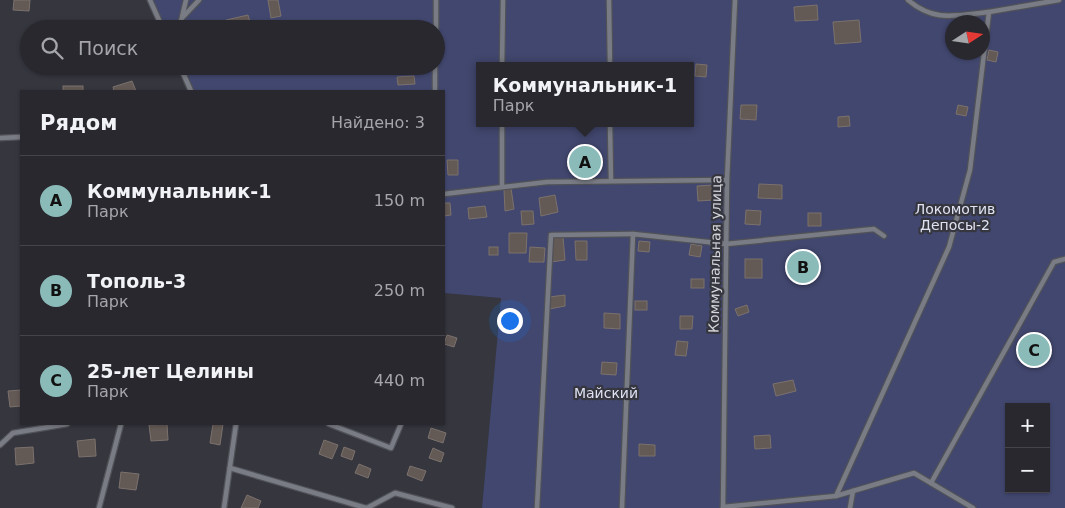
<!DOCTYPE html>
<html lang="ru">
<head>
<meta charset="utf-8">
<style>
  body { margin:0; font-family:"DejaVu Sans",sans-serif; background:#303036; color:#f1f3f6 }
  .controls { position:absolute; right:15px; bottom:15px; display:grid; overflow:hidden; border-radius:0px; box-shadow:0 1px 4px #0004 }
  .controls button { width:45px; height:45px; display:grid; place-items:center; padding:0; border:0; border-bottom:1px solid #44444a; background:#28282e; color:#f1f3f6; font:25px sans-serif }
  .compass { position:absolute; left:945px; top:15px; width:45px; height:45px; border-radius:50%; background:#28282e; box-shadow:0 1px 4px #0004; rotate:78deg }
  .you { position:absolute; left:509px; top:320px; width:18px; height:18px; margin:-12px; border:4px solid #fff; border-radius:50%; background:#1a73e8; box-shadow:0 0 0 8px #1a73e833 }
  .badge { display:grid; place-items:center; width:32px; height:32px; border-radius:50%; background:#8bbbb9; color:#111; font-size:16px; font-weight:700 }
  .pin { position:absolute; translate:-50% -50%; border:2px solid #fff; box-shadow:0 1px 5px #0006 }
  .popup { position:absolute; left:476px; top:62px; width:218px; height:65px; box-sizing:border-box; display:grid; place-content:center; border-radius:0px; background:#28282e; filter:drop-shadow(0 1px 4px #0005); font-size:16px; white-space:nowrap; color:#a5a6aa }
  .popup b { font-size:19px; color:#f1f3f6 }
  .popup::after { content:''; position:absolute; left:50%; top:100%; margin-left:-10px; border:10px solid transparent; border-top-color:#28282e }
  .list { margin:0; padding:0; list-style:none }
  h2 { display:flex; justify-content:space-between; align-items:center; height:65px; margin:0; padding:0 20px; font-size:21px }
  h2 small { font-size:16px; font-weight:400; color:#a5a6aa }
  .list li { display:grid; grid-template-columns:32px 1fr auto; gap:15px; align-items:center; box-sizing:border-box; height:90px; padding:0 20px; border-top:1px solid #44444a }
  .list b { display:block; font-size:19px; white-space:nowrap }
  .list p { margin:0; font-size:16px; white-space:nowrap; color:#a5a6aa }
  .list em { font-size:16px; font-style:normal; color:#a5a6aa }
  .icon { flex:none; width:28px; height:28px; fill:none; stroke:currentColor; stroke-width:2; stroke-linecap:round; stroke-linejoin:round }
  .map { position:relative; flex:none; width:1065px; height:508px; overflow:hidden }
  .search { position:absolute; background:#28282e; box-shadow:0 1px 4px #0004; left:20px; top:20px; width:425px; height:55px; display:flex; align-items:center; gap:12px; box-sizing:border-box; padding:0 18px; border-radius:28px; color:#a5a6aa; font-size:19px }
  .panel { position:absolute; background:#28282e; box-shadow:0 1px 4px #0004; left:20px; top:90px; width:425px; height:335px; border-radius:0px }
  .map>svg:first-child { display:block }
  .green { fill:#42476f; fill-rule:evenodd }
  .building { fill:#635955; stroke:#7b716d }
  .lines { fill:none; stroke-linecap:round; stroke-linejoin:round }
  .service-casing { stroke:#505258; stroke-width:7 }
  .service { stroke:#7a7c85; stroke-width:4.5 }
  .labels { text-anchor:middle; stroke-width:4.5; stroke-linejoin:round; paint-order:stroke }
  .park-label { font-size:14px; fill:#dfe2f3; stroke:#35363e }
  .street-label { font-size:14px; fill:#d6d7dc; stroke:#35363e }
</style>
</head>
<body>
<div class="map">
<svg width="1065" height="508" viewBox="0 0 1065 508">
  <rect width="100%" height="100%" fill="#35363e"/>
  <path class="green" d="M150 0H1065V508H482L501 298 444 293V91H191L180 66H436V29H163ZM952 22H982V52H952ZM480 66H690V123H480ZM1009 407H1046V489H1009Z"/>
  <g class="building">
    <polygon points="14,0 30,0 29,11 13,10"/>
    <polygon points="268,0 278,0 281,16 271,18"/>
    <polygon points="817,5 818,20 795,21 794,7"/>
    <polygon points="248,15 251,26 238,29 228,29 226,20"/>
    <polygon points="859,20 861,42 835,44 833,22"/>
    <polygon points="989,50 998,52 996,62 987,60"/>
    <polygon points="696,64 707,65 706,77 695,76"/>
    <polygon points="414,76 415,84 398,85 397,77"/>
    <polygon points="132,81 136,91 114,91 113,87"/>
    <rect x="63" y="86" width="20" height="5"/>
    <polygon points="741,105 757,105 756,120 740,119"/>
    <polygon points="958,105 968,107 966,116 956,114"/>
    <polygon points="849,116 850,126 838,127 838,117"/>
    <polygon points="447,160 458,160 458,175 448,175"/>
    <polygon points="759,184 782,185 782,199 758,198"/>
    <polygon points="713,185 714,200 698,201 697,186"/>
    <polygon points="511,188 514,209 505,211 504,190"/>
    <polygon points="555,195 558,212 541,216 539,198"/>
    <polygon points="444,203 450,203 451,215 444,216"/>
    <polygon points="485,206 487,217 469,219 468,208"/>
    <polygon points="746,210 761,211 760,225 745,224"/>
    <polygon points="521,211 533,211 534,224 522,225"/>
    <rect x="808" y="213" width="13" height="13"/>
    <polygon points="509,233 527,233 526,253 509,253"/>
    <polygon points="563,237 565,260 551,262 552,238"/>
    <polygon points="575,241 587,241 587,260 576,260"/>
    <polygon points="639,241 650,242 649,252 638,251"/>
    <polygon points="691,244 702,246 700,257 689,255"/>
    <rect x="489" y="247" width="9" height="8"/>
    <polygon points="530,247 545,248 544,262 529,262"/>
    <rect x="745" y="259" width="17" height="19"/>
    <rect x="691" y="279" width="13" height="9"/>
    <polygon points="565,295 565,306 549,309 549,297"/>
    <rect x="635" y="301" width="12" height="9"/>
    <polygon points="747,305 749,312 738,316 735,309"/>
    <polygon points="604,313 620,314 620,329 604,328"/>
    <polygon points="680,316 693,316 692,329 680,329"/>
    <polygon points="447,335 457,338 454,347 444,344"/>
    <polygon points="677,341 688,342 686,356 675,355"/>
    <polygon points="602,362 617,363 616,375 601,374"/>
    <polygon points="793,380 796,391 776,396 773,384"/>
    <polygon points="21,390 21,406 10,407 8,391"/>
    <polygon points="167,424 168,440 151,441 149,425"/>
    <polygon points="213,424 223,424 220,445 210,443"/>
    <polygon points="431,428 446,433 443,443 428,438"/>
    <polygon points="770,435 771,448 755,449 754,436"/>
    <polygon points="95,439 96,456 79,457 77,441"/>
    <polygon points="324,440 338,445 332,459 319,454"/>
    <polygon points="639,444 655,445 655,456 639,456"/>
    <polygon points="33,447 34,463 16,465 15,448"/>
    <polygon points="344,447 355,451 352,460 341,456"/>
    <polygon points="433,448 444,453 441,462 429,458"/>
    <polygon points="359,464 371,469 368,478 355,473"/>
    <polygon points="410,466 426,471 422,481 407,475"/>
    <polygon points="121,472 139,474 136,490 119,488"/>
    <polygon points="247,495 261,501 258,508 241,508"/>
  </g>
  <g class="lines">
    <g class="service-casing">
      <g id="service">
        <polyline points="150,0 163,29"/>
        <polyline points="609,0 610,66"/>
        <polyline points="989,12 1059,0"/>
        <polyline points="182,17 186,0"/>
        <polyline points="178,29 182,18 199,0"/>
        <polyline points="436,29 436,0"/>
        <polyline points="180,66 191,91"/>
        <polyline points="502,66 503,0"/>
        <polyline points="435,91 435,66"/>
        <polyline points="610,123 611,181"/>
        <polyline points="0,138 21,137"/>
        <polyline points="502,186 502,123"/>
        <polyline points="444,194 547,182 727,180"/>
        <polyline points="329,424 391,448 401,424"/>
        <polyline points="0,445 13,433 67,424"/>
        <polyline points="230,468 366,508"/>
        <polyline points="931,483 1054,262 1065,259"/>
        <polyline points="836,496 914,473 973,508"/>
        <path d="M723 507 836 496 949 247 970 170 989 12C957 15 935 23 908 0"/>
        <polyline points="99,508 121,424"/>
        <polyline points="224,508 236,424"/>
        <polyline points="367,508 395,493 452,508"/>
        <polyline points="537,508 551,235 633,234"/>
        <polyline points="622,508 633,234 726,244 874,229 884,236"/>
        <polyline points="723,508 727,180 735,0"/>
        <polyline points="850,508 853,491"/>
      </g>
    </g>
    <use href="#service" class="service"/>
  </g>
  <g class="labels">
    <g class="park-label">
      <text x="955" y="214">Локомотив<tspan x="955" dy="16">Депосы-2</tspan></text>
      <text x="606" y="398">Майский</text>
    </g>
    <g class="street-label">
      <text transform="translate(715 254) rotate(-89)" y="5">Коммунальная улица</text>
    </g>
  </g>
</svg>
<div class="controls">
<button>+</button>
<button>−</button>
</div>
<svg class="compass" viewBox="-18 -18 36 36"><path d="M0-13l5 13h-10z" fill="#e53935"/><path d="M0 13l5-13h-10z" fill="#a5a6aa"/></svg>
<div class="you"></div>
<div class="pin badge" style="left:585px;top:162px">A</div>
<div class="popup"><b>Коммунальник-1</b>Парк</div>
<div class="pin badge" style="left:803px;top:267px">B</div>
<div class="pin badge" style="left:1034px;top:350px">C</div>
<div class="search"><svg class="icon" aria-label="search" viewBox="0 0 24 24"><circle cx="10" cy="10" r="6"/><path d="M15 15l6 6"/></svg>Поиск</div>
<section class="panel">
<h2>Рядом<small>Найдено: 3</small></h2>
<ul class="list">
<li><span class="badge">A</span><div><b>Коммунальник-1</b><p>Парк</p></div><em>150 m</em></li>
<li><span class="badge">B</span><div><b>Тополь-3</b><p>Парк</p></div><em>250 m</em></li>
<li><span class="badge">C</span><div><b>25-лет Целины</b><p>Парк</p></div><em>440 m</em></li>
</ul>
</section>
</div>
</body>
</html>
